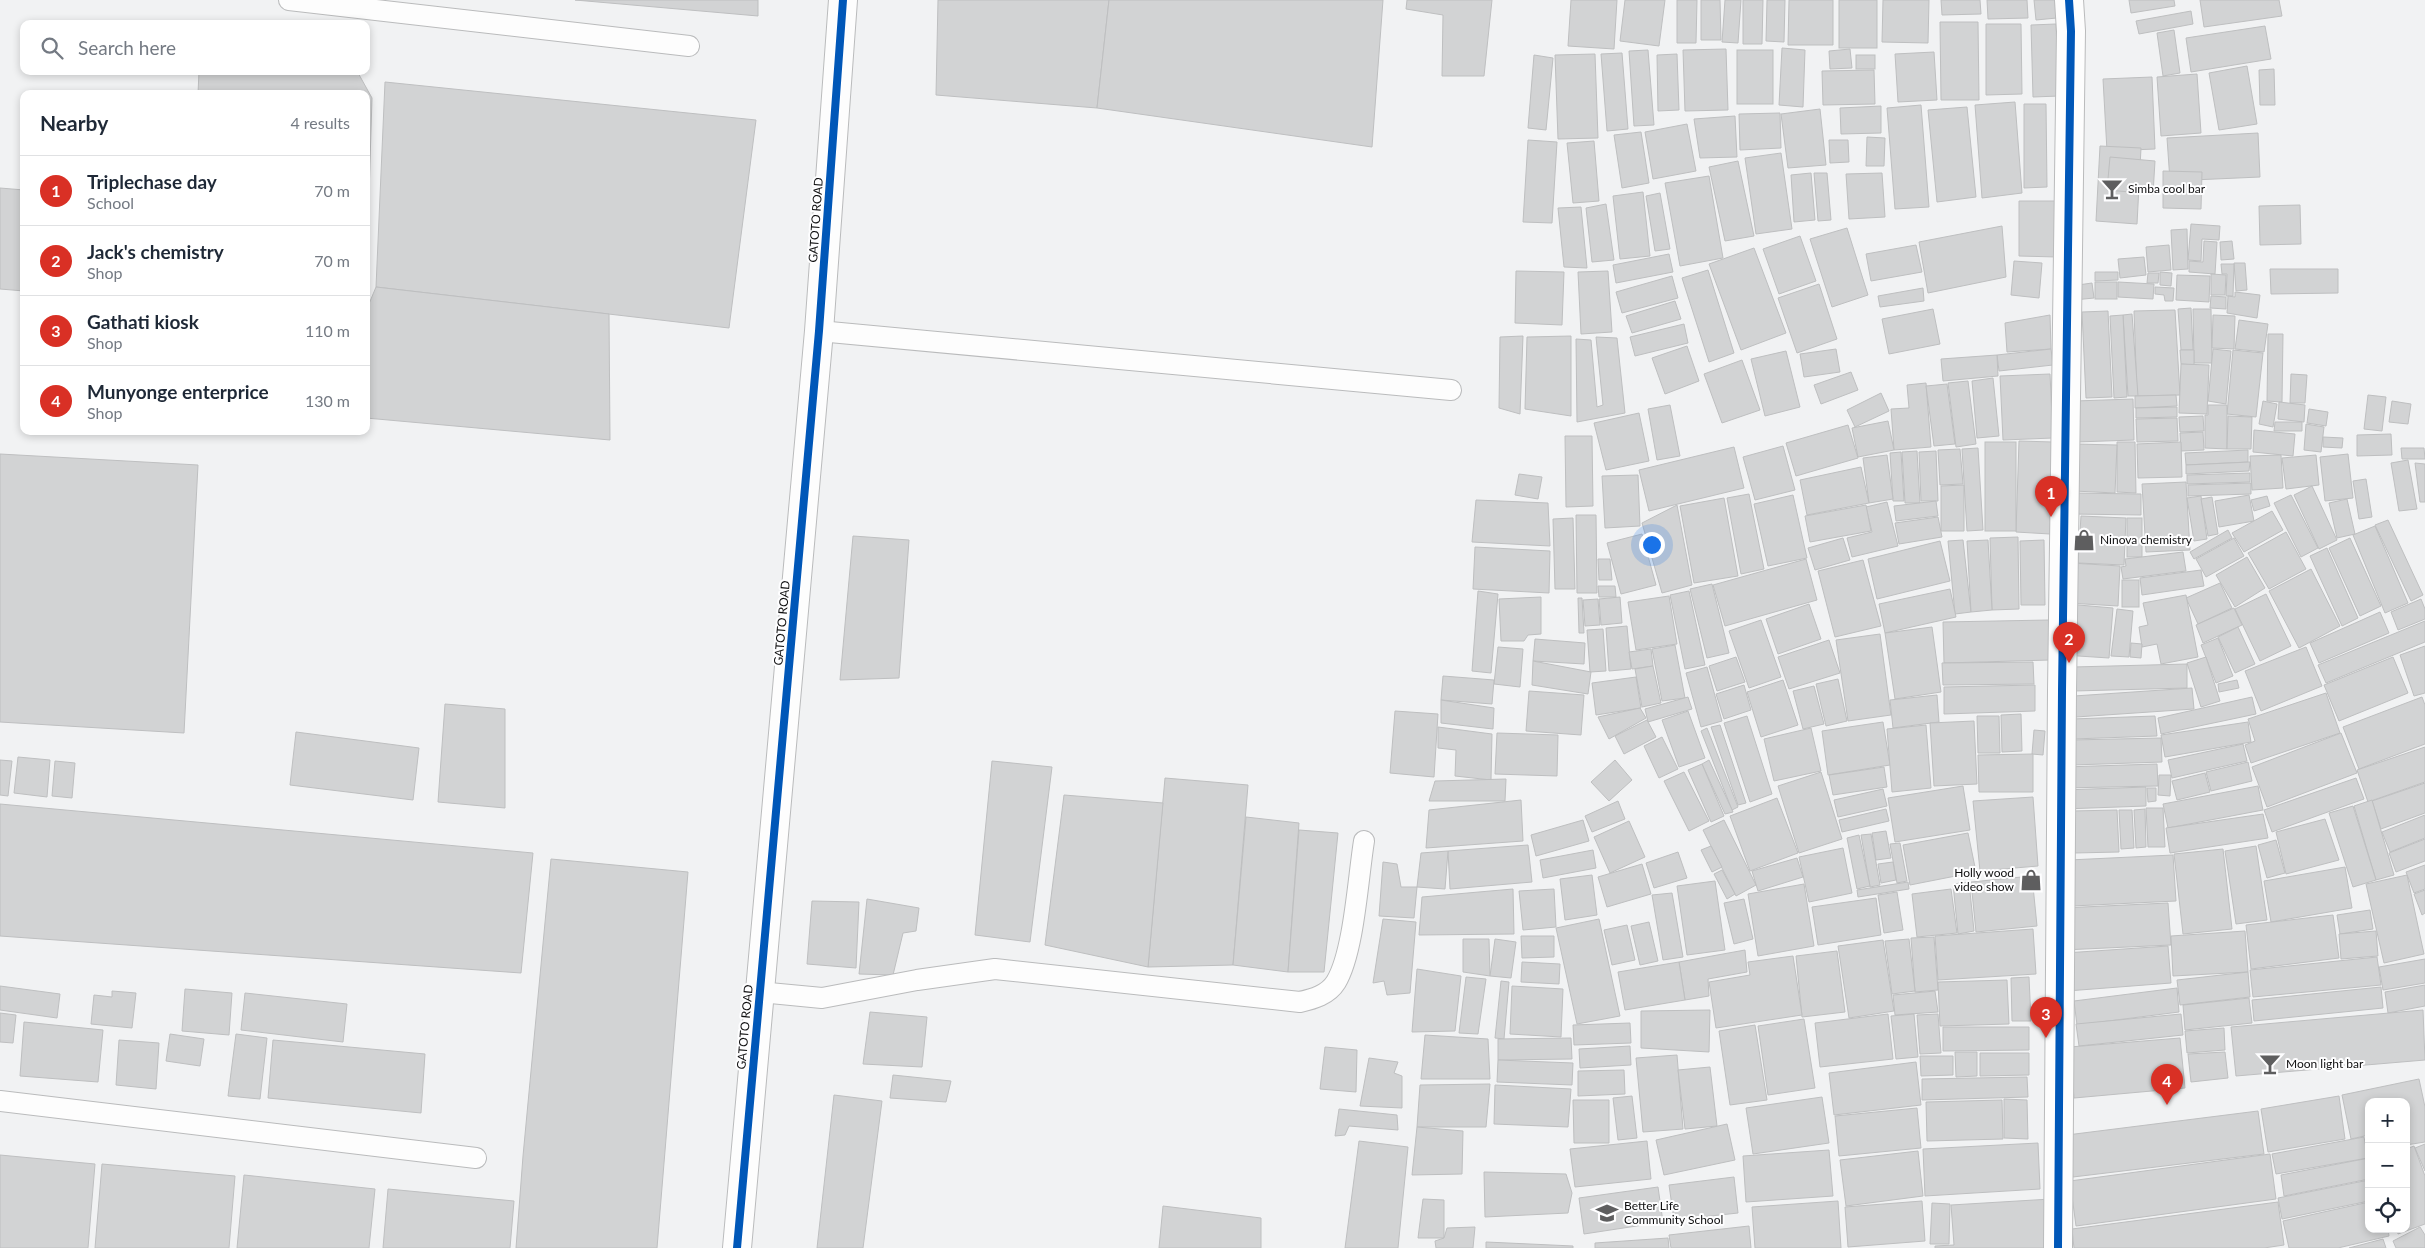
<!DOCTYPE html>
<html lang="en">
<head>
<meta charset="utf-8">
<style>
  body { margin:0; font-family:Lato,sans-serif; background:#f2f2f3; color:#1f2937 }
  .controls { position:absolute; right:15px; bottom:15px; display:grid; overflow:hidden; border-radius:10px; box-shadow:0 2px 8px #0003 }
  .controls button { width:45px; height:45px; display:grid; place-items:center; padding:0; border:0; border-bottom:1px solid #e0e1e3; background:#fff; color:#1f2937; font:25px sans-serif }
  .you { position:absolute; left:1651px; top:544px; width:18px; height:18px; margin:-12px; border:4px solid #fff; border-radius:50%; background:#1a73e8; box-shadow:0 0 0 8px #1a73e833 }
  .badge { display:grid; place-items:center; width:32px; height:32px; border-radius:50%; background:#d93025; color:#fff; font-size:16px; font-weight:700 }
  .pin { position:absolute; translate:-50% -41px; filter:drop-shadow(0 1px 2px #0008) }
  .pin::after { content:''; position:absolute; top:26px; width:18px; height:15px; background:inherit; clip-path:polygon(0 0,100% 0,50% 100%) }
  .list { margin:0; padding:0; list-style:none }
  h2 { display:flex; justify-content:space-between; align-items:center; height:65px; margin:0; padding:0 20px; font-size:21px }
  h2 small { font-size:16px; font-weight:400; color:#747a83 }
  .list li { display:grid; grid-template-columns:32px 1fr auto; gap:15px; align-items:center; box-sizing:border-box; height:70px; padding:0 20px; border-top:1px solid #e0e1e3 }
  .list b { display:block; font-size:19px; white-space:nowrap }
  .list p { margin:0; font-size:16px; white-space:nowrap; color:#747a83 }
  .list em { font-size:16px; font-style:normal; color:#747a83 }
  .icon { flex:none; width:28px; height:28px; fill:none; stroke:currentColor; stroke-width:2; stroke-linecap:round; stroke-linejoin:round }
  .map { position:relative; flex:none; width:2425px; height:1248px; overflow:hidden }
  .search { position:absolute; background:#fff; box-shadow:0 2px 8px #0003; left:20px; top:20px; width:350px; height:55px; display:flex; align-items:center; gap:12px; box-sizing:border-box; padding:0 18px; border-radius:10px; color:#747a83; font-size:19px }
  .panel { position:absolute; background:#fff; box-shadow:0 2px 8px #0003; left:20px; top:90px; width:350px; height:345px; border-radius:10px }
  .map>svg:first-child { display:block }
  .building { fill:#d2d3d4; stroke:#bebfc0 }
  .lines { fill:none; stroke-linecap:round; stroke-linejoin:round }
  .lane-casing { stroke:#babbbc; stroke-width:22 }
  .street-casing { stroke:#babbbc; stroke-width:30 }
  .lane { stroke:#fdfdfd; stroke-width:20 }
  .street { stroke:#fdfdfd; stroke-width:28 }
  .cycleway-casing { stroke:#fefeff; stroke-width:11 }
  .cycleway { stroke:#0057b8; stroke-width:8 }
  .labels { text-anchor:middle; stroke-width:4; stroke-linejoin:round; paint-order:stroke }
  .poi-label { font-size:12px; fill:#0f0f10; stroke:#fefeff; text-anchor:start }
  .street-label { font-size:12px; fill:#0f0f10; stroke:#fefeff }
</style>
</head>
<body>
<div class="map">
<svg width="2425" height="1248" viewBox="0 0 2425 1248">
  <rect width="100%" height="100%" fill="#f1f2f3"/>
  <g class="building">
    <polygon points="575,0 758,0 758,16"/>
    <polygon points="938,0 1109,0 1097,108 936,95"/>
    <polygon points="1109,0 1383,0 1372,147 1097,108"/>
    <polygon points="1407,0 1492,0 1484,76 1442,76 1443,15 1406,9"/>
    <polygon points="1571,0 1617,0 1614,49 1568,46"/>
    <polygon points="1625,0 1665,0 1659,46 1620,41"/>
    <polygon points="1677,0 1697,0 1696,43 1677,43"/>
    <polygon points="1701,0 1720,0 1721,40 1701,40"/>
    <polygon points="1725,0 1741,0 1738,43 1722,42"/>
    <polygon points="1743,0 1763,0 1762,44 1743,44"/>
    <polygon points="1767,0 1785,0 1784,42 1766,41"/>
    <polygon points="1789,0 1833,0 1833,45 1788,45"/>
    <rect x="1839" y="0" width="38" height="48"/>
    <polygon points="1883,0 1929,0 1928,43 1882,42"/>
    <polygon points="1941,0 1980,0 1981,14 1942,15"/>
    <polygon points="1987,0 2027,0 2028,18 1988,19"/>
    <polygon points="2034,0 2066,0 2067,17 2036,20"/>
    <polygon points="2129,0 2174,0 2175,6 2131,13"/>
    <polygon points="2200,0 2279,0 2282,16 2204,27"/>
    <polygon points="2191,11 2193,24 2139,34 2136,21"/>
    <polygon points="1940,22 1978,22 1979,100 1941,100"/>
    <polygon points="1986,24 2021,24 2022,94 1986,95"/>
    <polygon points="2056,24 2059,96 2033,97 2031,25"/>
    <polygon points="2265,26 2271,59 2191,72 2186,38"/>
    <polygon points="2174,30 2180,73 2163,76 2157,33"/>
    <polygon points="1782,48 1805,50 1803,107 1779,105"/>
    <polygon points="1726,49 1728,110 1685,111 1683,50"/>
    <polygon points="1850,49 1852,68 1830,69 1829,51"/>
    <polygon points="1648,50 1654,125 1634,126 1629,51"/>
    <rect x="1737" y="50" width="36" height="54"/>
    <polygon points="1934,52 1937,100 1898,102 1895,54"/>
    <polygon points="1622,53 1628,129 1607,131 1601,54"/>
    <polygon points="1595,54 1598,138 1558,139 1555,55"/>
    <polygon points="1677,54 1679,110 1658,111 1657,55"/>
    <polygon points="1534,55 1553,58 1546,130 1528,128"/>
    <rect x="1856" y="55" width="19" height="14"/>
    <polygon points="2247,66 2257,124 2219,130 2209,73"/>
    <polygon points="2274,69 2275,105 2260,105 2259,70"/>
    <polygon points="1874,70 1875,104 1823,105 1822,71"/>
    <polygon points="199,71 357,71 372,98 366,292 366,94 198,94"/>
    <polygon points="2197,74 2201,133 2161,136 2157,77"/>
    <polygon points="2152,77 2155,149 2107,151 2103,79"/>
    <polygon points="385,82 756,120 729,328 376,287"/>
    <polygon points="2015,102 2022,193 1982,198 1975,105"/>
    <polygon points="2024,104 2046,104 2047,187 2024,188"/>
    <polygon points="1921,105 1929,207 1895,209 1887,108"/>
    <polygon points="1881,106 1881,133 1841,134 1840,108"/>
    <polygon points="1967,107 1976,197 1937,202 1928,110"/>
    <polygon points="1820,109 1826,165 1788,168 1781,114"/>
    <polygon points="1780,113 1781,148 1740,150 1739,114"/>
    <polygon points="1735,116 1737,157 1700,158 1694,119"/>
    <polygon points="1687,124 1696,171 1653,179 1645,132"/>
    <polygon points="1641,132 1649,183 1622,188 1614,135"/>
    <polygon points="2258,133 2260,177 2170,181 2167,138"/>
    <polygon points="1867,137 1885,138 1884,166 1866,166"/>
    <polygon points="1528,140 1557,142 1552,223 1523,222"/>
    <polygon points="1829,140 1848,140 1849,162 1830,163"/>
    <polygon points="1594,141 1599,201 1573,203 1567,143"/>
    <polygon points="2100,146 2141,148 2137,224 2096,221"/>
    <polygon points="1781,153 1792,229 1756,234 1745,158"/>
    <polygon points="2110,157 2155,161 2153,194 2107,190"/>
    <polygon points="1738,161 1754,236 1725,241 1709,167"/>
    <polygon points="2163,171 2202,172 2201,209 2163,208"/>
    <polygon points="1811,173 1815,220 1794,222 1791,175"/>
    <polygon points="1814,173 1827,173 1831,220 1818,221"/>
    <polygon points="1882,173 1885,217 1849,219 1846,174"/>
    <polygon points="1709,176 1723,258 1680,266 1665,183"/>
    <polygon points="0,188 24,190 24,291 0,289"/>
    <polygon points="1643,192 1650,256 1620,259 1613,196"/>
    <polygon points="1660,193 1670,249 1655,251 1646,196"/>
    <polygon points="2019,201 2057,201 2057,257 2019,256"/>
    <polygon points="1606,204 1614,260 1592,262 1586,208"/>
    <polygon points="2300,205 2301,244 2260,245 2259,206"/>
    <polygon points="1581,207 1587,268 1564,267 1558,208"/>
    <polygon points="2191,224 2220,226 2219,240 2202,239 2201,261 2188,260"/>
    <polygon points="2002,226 2006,277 1928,293 1919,242"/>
    <polygon points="1847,228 1868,295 1832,307 1810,239"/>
    <polygon points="2187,229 2188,269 2173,270 2171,230"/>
    <polygon points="1800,236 1816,281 1779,294 1763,249"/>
    <polygon points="2204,241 2217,242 2215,274 2189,272 2189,261 2203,262"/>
    <polygon points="2232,241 2234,259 2221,260 2220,242"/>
    <polygon points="1916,245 1922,272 1871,281 1866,254"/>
    <polygon points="2169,245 2171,270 2148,272 2146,247"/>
    <polygon points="1754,248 1786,333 1741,350 1709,264"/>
    <polygon points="1669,254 1673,272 1616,283 1613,265"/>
    <polygon points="2144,257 2146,275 2120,278 2118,259"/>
    <polygon points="2014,261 2042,263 2039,298 2011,295"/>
    <polygon points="2234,263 2245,263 2247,290 2236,291"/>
    <polygon points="2221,264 2234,264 2233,296 2226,296 2227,274 2222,274"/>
    <polygon points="2270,269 2338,269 2338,293 2271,294"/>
    <polygon points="1708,270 1734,353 1709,362 1682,278"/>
    <polygon points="1516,271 1564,272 1562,325 1515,323"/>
    <polygon points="1608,271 1612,332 1581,334 1578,272"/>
    <polygon points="2095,272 2118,272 2118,280 2095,281"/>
    <polygon points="2160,272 2172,273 2171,286 2160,285"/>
    <polygon points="2148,273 2159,273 2158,283 2147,283"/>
    <polygon points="2211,274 2226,275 2225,295 2211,295"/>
    <polygon points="2177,275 2210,276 2209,302 2176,300"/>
    <polygon points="1672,276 1678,298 1622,313 1616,292"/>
    <rect x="2095" y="282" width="22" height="17"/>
    <polygon points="2118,282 2154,284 2153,299 2118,297"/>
    <polygon points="2092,283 2094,298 2074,300 2071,286"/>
    <polygon points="1819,284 1837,339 1797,353 1778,298"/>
    <polygon points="376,287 609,314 610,440 366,418 366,311"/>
    <polygon points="2155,287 2174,288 2173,301 2165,301 2164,295 2155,294"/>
    <polygon points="1923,288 1924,301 1880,307 1878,296"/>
    <polygon points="2235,292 2260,295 2257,318 2227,313 2228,296 2235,297"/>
    <polygon points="2211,296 2226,297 2226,309 2210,308"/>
    <polygon points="1675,301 1681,319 1632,333 1626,316"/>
    <polygon points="2191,308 2193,350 2181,350 2178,309"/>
    <polygon points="1933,309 1940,344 1889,354 1882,319"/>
    <polygon points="2193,309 2211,309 2212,363 2194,363"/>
    <polygon points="2175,310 2180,395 2137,396 2134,311"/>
    <polygon points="2108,311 2112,397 2086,398 2082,312"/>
    <polygon points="2132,314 2138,396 2128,396 2123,315"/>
    <polygon points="2050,315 2051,349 2007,352 2005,323"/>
    <polygon points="2123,315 2127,397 2114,398 2110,316"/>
    <polygon points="2213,315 2235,316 2234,349 2212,348"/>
    <polygon points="2239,320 2268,324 2264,352 2235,349"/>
    <polygon points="1684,324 1688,343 1635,356 1630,337"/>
    <polygon points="2268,334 2283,334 2282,402 2267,401"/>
    <polygon points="1523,336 1520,414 1499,408 1500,337"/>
    <polygon points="1571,336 1571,416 1525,409 1527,337"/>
    <polygon points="1596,337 1617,338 1625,413 1577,422 1576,339 1591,340 1597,407 1603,405"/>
    <polygon points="1687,346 1699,381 1665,394 1652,358"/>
    <polygon points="1836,349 1840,372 1804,377 1800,354"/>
    <polygon points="2051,349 2053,365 1999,371 1997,355"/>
    <polygon points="2213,349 2231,351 2226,404 2208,401"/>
    <polygon points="2180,350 2194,350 2194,365 2181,364"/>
    <polygon points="2233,350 2263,353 2256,417 2227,414"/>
    <polygon points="1786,351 1800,407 1765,416 1751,359"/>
    <polygon points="1997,355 1998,376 1943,381 1941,359"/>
    <polygon points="1742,360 1760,410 1722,423 1704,374"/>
    <polygon points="2181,364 2209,365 2207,414 2179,413"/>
    <polygon points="1851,372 1858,390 1821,404 1814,385"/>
    <polygon points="2050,374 2053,438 2003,440 2000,376"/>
    <polygon points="2291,374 2307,375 2305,403 2290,403"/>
    <polygon points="1993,378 1999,436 1977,438 1972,381"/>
    <polygon points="1968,381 1976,444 1956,447 1948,383"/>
    <polygon points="1926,383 1931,447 1894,450 1891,409 1909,408 1907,385"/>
    <polygon points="1947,384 1955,444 1934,446 1926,386"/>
    <polygon points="1881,393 1889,411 1855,427 1847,410"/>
    <polygon points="2176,395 2177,406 2135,408 2135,396"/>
    <polygon points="2368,395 2386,397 2382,431 2364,429"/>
    <polygon points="2133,399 2134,440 2076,442 2075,401"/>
    <polygon points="2263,401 2277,404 2273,427 2259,424"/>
    <polygon points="2392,401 2411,404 2408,424 2389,422"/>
    <polygon points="2279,402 2305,405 2304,422 2278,419"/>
    <polygon points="1670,405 1680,456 1657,460 1648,409"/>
    <polygon points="2208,405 2227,405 2227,449 2205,448 2205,415 2208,415"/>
    <polygon points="2177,407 2177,417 2136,418 2136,408"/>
    <polygon points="2309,409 2328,412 2326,426 2307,423"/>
    <polygon points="1639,413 1649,461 1606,470 1594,423"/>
    <polygon points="2203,416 2204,431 2180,432 2179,417"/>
    <polygon points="2228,416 2252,417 2251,449 2227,449"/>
    <polygon points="2177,418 2178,441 2137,442 2136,419"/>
    <polygon points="1888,421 1894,450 1858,457 1852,428"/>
    <polygon points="2275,422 2302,422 2302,431 2274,431"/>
    <polygon points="2306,424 2324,427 2321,452 2304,450"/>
    <polygon points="1848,425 1858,458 1796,476 1786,443"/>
    <polygon points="2254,430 2295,434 2293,456 2253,452"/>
    <polygon points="2203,432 2204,450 2181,451 2180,433"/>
    <polygon points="2391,434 2392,455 2357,456 2357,435"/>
    <polygon points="1565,436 1592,436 1593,506 1566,507"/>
    <polygon points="2323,437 2343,438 2342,448 2323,447"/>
    <polygon points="2019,441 2053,442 2050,534 2016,532"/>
    <rect x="1985" y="442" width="31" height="89"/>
    <polygon points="2117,442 2135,442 2136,493 2117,492"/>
    <polygon points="2181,442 2182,477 2138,478 2137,444"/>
    <polygon points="2075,444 2117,445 2115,493 2074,491"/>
    <polygon points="1783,446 1795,490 1755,500 1743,457"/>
    <polygon points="1734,447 1744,488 1649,511 1639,470"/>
    <polygon points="1978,448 1983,530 1967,531 1962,449"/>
    <polygon points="2401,448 2424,448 2425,459 2402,459"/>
    <polygon points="1960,449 1963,484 1940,485 1938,450"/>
    <polygon points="2248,450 2248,462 2186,465 2185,453"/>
    <polygon points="1917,451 1920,503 1905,503 1902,452"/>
    <polygon points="1936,451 1938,501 1921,501 1919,452"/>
    <polygon points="1901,452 1904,501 1893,501 1890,453"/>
    <polygon points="0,454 198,465 184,733 0,722"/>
    <polygon points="2348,454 2353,498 2325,501 2320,457"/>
    <polygon points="1887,455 1893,499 1869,503 1863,458"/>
    <polygon points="2281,455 2283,488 2252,490 2250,456"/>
    <polygon points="2316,455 2319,485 2286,489 2282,458"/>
    <polygon points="2408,460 2417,509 2399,511 2391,463"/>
    <polygon points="2250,462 2249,471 2186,474 2186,465"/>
    <polygon points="2415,463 2425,464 2425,502 2420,502"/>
    <polygon points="1861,467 1869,503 1807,515 1800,480"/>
    <polygon points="2250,473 2250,482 2187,484 2187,475"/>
    <polygon points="1519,474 1542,477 1538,499 1515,495"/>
    <polygon points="1638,475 1640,526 1605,528 1602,476"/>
    <polygon points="2366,479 2372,517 2359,519 2353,481"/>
    <polygon points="2186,482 2190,550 2146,552 2142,484"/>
    <polygon points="2251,483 2251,494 2188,496 2188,485"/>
    <polygon points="1964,485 1964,531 1941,531 1941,486"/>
    <polygon points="2312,486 2337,540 2319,549 2294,495"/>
    <polygon points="2073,493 2141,494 2141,515 2073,514"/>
    <polygon points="1749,494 1764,569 1741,574 1727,498"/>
    <polygon points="1793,495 1807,558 1768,566 1754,504"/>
    <polygon points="2249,495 2254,521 2219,527 2215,501"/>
    <polygon points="2291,495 2318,548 2301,557 2274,503"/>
    <polygon points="2201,496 2207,539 2194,541 2187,498"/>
    <polygon points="2267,496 2270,506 2254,511 2251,500"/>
    <polygon points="2212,497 2218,534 2208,536 2201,499"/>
    <polygon points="1724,498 1738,576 1694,583 1680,506"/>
    <polygon points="2347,499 2355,534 2337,538 2329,503"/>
    <polygon points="1476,500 1548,503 1550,546 1472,542"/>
    <polygon points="1936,501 1938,516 1896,521 1894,506"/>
    <polygon points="1887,502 1898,546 1852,557 1847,538 1872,532 1866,507"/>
    <polygon points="1677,505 1692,585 1662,593 1642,523"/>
    <polygon points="1866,505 1871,531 1810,542 1805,516"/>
    <polygon points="2272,511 2283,530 2244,552 2232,533"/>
    <polygon points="1576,515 1596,515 1597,593 1577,593"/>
    <polygon points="2081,516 2126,518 2124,565 2078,563"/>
    <polygon points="1938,517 1942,537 1899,544 1895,523"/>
    <polygon points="1573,518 1575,589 1555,589 1553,519"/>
    <rect x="2127" y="518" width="15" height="39"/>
    <polygon points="2388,520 2423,595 2411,601 2375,525"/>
    <polygon points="2375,526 2408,603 2385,613 2353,535"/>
    <polygon points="2228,530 2232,538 2194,559 2190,552"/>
    <polygon points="2286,532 2306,569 2269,589 2248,553"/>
    <polygon points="1642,534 1656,585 1621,594 1607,543"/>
    <polygon points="853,536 909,540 899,678 840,680"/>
    <polygon points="2018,537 2019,609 1992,610 1990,538"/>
    <polygon points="1843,538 1850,560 1815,570 1808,548"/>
    <polygon points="2234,538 2244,556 2206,577 2196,559"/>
    <polygon points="2350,538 2381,606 2360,616 2329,548"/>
    <polygon points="1963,540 1971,612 1955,614 1948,541"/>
    <polygon points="1988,540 1992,610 1971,612 1967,541"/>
    <polygon points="2044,540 2045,605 2021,605 2020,541"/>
    <polygon points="1940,541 1950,581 1877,599 1868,559"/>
    <polygon points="1475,547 1550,551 1549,593 1473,589"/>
    <polygon points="2327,548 2358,618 2342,626 2310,556"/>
    <polygon points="2183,552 2186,571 2123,579 2121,567 2126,566 2125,559"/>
    <polygon points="2247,557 2265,588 2235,607 2216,575"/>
    <polygon points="1598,559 1610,559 1612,580 1599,580"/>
    <polygon points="1806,559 1817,600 1725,626 1713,585"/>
    <polygon points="1863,560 1881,626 1835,637 1818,571"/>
    <polygon points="2071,563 2120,566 2118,606 2068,603"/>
    <polygon points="2311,569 2340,626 2299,648 2269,591"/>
    <polygon points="2201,570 2204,586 2142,595 2140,578"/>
    <rect x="2122" y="580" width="17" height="27"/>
    <polygon points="2220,583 2232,608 2198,624 2186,598"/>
    <polygon points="1712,584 1729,653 1707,658 1690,589"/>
    <polygon points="1598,586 1615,586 1616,597 1599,597"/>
    <polygon points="1950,589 1956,617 1885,633 1879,604"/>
    <polygon points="1478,591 1498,594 1491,673 1472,671"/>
    <polygon points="1689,591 1705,665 1685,669 1670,595"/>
    <polygon points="2266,594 2291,646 2260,661 2235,609"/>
    <polygon points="2186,595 2198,657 2161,664 2157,644 2142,647 2139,627 2148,625 2143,603"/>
    <polygon points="1669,596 1677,644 1636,650 1628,602"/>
    <polygon points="1541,597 1541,634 1528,635 1524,641 1501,641 1499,599"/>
    <polygon points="1620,597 1622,623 1601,625 1599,599"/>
    <polygon points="1578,598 1582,598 1584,633 1579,633"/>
    <polygon points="1598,599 1600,625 1585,626 1583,600"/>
    <polygon points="2421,599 2425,609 2425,619 2398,630 2391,612"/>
    <polygon points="1809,604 1821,639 1778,654 1766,619"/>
    <polygon points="2067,604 2113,608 2109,658 2063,655"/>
    <polygon points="2234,608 2242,625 2203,643 2196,625"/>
    <polygon points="2117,609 2133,611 2129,657 2111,656"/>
    <polygon points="2380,612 2389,633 2319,663 2310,643"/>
    <polygon points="1761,620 1781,677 1749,688 1729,631"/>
    <polygon points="2049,620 2050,660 1944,663 1943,622"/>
    <polygon points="2425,621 2425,642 2326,683 2318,665"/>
    <polygon points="1627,626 1631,669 1609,671 1606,628"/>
    <polygon points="1932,627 1941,692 1895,699 1885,633"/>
    <polygon points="2238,627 2255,664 2235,673 2218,637"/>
    <polygon points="1603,629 1606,671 1590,672 1587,630"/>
    <polygon points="1880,634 1891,715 1848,721 1836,640"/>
    <polygon points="2218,638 2233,676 2216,683 2201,645"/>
    <polygon points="1535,639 1585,643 1584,664 1533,661"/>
    <polygon points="1829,640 1840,673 1789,689 1778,657"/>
    <polygon points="2131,643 2142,644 2141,658 2130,657"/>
    <polygon points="1675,645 1685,698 1662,701 1652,649"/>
    <polygon points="2425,646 2425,693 2414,696 2400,655"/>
    <polygon points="1498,647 1523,649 1520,687 1494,684"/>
    <polygon points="2306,647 2322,686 2261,711 2245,671"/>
    <polygon points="1651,649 1653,666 1632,669 1629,652"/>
    <polygon points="1736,657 1745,682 1717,691 1709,666"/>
    <polygon points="2206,657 2220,701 2201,707 2187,663"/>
    <polygon points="2393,657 2408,693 2339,721 2324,685"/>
    <polygon points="1533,661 1591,672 1588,694 1532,685"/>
    <polygon points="2033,662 2034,684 1943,685 1942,663"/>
    <polygon points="2187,664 2187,688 2074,691 2073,667"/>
    <polygon points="1653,666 1661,703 1642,707 1635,669"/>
    <polygon points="1707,667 1722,721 1701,727 1686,673"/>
    <polygon points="1443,676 1494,680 1492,704 1441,700"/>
    <polygon points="1636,677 1641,708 1596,715 1592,683"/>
    <polygon points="1838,679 1847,721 1826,726 1816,684"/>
    <polygon points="1783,680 1798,725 1761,737 1747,692"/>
    <polygon points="2237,680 2239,688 2219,692 2218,684"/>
    <polygon points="1744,685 1751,710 1724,719 1716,694"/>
    <polygon points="2035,685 2035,711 1944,714 1944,687"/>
    <polygon points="1814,686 1824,724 1803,729 1793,691"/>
    <polygon points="2192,688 2194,709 2076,717 2074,696"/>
    <polygon points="1529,691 1584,695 1581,735 1526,731"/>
    <polygon points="2326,693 2340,733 2251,763 2245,745 2255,741 2248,719"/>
    <polygon points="1937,695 1939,722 1893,728 1890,700"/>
    <polygon points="1688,697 1692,709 1648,722 1645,709"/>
    <polygon points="2252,697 2256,714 2161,734 2158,718"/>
    <polygon points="2422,697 2425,705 2425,744 2359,769 2343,727"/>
    <polygon points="1441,700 1494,708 1493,729 1441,723"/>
    <polygon points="445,704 505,709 505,808 438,802"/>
    <polygon points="1640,708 1646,718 1609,739 1598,717"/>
    <polygon points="1395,711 1438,714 1434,777 1390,773"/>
    <polygon points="1688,711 1705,758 1679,767 1662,720"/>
    <polygon points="2021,714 2022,751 2002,752 2001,715"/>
    <polygon points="1747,716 1772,794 1750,802 1724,723"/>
    <polygon points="1977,716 1999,716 2000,753 1978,753"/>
    <polygon points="2155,716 2157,736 2073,739 2072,719"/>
    <polygon points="1647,720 1656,737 1624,754 1615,736"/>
    <polygon points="1974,721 1977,784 1934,786 1930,723"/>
    <polygon points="1883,722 1890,765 1828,775 1822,731"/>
    <polygon points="2248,722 2251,742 2165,757 2161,735"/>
    <polygon points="1720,725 1746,803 1738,805 1711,727"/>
    <polygon points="1926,725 1931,788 1892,792 1887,729"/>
    <polygon points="1438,727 1492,734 1491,780 1455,776 1456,750 1438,748"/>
    <polygon points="1707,728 1738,807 1732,810 1701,731"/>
    <polygon points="1811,728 1821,771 1774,781 1764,739"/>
    <polygon points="2034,730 2045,731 2043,755 2032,754"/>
    <polygon points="296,732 419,748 413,800 290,785"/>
    <polygon points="1497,733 1558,735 1557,776 1495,774"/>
    <polygon points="2341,733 2357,773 2267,807 2252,767"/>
    <polygon points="1662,737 1678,769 1659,778 1644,746"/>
    <polygon points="2161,738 2162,762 2072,765 2071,740"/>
    <polygon points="2243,744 2247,761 2172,778 2168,760"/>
    <polygon points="2425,747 2425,782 2368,802 2357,770"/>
    <polygon points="2033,754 2033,792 1979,792 1978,755"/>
    <polygon points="18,757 50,760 47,797 14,793"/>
    <polygon points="0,760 12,761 8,796 0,795"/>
    <polygon points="1615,760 1632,780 1609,801 1591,782"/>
    <polygon points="1709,760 1733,812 1725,814 1702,764"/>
    <polygon points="55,761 75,763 72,798 52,796"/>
    <polygon points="992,761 1052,767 1030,942 975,935"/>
    <polygon points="2248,762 2252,781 2211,791 2206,772"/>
    <polygon points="1702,764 1724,816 1711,822 1688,770"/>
    <polygon points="2157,764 2158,786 2063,788 2063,767"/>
    <polygon points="1884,767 1887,787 1833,795 1829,775"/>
    <polygon points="1684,772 1709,821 1689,831 1664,781"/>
    <polygon points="1821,772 1842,839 1799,853 1778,786"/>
    <polygon points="2205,773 2210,792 2177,800 2172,781"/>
    <polygon points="2159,775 2171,775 2170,796 2158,795"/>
    <polygon points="1165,778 1248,785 1233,965 1148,967"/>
    <polygon points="2356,778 2364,799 2272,832 2264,810"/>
    <polygon points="1506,779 1505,801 1429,801 1435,781"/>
    <polygon points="2425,783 2425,813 2381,829 2372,801"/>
    <polygon points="1963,786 1970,830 1895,842 1888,798"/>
    <polygon points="2258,786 2263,810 2168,828 2163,804"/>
    <polygon points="2146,787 2146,806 2063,809 2063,790"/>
    <polygon points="2147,788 2156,788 2156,801 2148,802"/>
    <polygon points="1883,789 1887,806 1838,817 1834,800"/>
    <polygon points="1064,795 1163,803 1148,967 1045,945"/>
    <polygon points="2033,797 2038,866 1980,871 1973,801"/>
    <polygon points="1777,798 1798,853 1750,871 1730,816"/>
    <polygon points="1521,800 1523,841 1426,848 1429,810"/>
    <polygon points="2372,800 2394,875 2376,880 2354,806"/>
    <polygon points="1618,801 1625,819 1592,832 1585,816"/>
    <polygon points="0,804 533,853 521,973 0,936"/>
    <polygon points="2353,806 2376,880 2353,887 2329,813"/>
    <polygon points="2146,808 2163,808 2165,847 2148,847"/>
    <polygon points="1886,809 1889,821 1842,832 1839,820"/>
    <polygon points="2145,809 2146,847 2136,848 2134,810"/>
    <polygon points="2117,810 2119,852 2074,853 2072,811"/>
    <polygon points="2119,810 2132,810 2134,848 2121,849"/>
    <polygon points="2263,814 2268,838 2170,853 2166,828"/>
    <polygon points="2425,815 2425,838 2390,852 2382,832"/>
    <polygon points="1246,817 1299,823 1288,972 1233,965"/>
    <polygon points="2325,819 2339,860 2286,874 2276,832"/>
    <polygon points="1583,820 1589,841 1536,856 1531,835"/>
    <polygon points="1724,820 1756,885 1736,896 1703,830"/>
    <polygon points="1629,821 1645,857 1610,873 1594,837"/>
    <polygon points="1299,830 1338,833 1324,972 1288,972"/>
    <polygon points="1886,831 1891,858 1876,860 1872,833"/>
    <polygon points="1968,833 1976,872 1910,885 1903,845"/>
    <polygon points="1871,834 1880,885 1870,887 1861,835"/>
    <polygon points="1859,835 1870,886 1857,889 1847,838"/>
    <polygon points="2425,839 2425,861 2396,872 2389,853"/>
    <polygon points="2276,840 2285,873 2267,878 2258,845"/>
    <polygon points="1900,843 1907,881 1897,883 1890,844"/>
    <polygon points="1528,845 1532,882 1450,889 1448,851"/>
    <polygon points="1711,846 1722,867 1712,872 1701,850"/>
    <polygon points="2256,846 2267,920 2236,924 2225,851"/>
    <polygon points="1843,848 1852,893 1809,902 1799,857"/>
    <polygon points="2223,849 2232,929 2183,934 2174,854"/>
    <polygon points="1593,850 1596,868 1543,878 1540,860"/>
    <polygon points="1448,851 1445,889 1417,887 1421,853"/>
    <polygon points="1678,852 1687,878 1654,888 1646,863"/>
    <polygon points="2173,855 2176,901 2072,906 2069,860"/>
    <polygon points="1797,858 1803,877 1758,891 1752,871"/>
    <polygon points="551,859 688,872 657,1248 516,1248 523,1156"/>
    <polygon points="1383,862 1397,864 1401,887 1417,887 1414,918 1379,916"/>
    <polygon points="1893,862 1896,880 1881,883 1878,864"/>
    <polygon points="1642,864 1651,894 1607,907 1598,877"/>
    <polygon points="2425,865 2425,889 2414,893 2406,872"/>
    <polygon points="2345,867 2352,908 2271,922 2264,881"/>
    <polygon points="1722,870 1735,894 1727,899 1714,874"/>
    <polygon points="1592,875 1597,915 1565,920 1560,879"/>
    <polygon points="2407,875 2424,954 2384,963 2366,884"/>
    <polygon points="2032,876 2037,926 1976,932 1971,882"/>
    <polygon points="1715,881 1725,950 1687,955 1677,886"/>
    <polygon points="1908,882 1909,889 1858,897 1857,890"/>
    <polygon points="1969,882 1974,931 1958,934 1953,884"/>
    <polygon points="1804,884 1814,946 1758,956 1748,894"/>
    <polygon points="1513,889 1514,934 1419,935 1422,897"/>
    <polygon points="1554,889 1556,927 1523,930 1519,891"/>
    <polygon points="1951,889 1957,933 1917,937 1912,894"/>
    <polygon points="2425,890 2425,913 2422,915 2414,894"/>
    <polygon points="1897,892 1903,930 1884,933 1878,895"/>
    <polygon points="1672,893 1683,957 1663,960 1652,895"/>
    <polygon points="1876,898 1881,935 1818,945 1812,907"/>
    <polygon points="867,899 919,908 916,931 903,933 893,975 859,974"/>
    <polygon points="1744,899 1753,939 1734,944 1724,903"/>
    <polygon points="812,901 859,902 856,968 807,964"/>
    <polygon points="2168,903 2171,945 2063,950 2062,908"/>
    <polygon points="2370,910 2373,929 2340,934 2337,915"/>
    <polygon points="2333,915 2339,958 2251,969 2246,925"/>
    <polygon points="1383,919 1416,922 1410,993 1387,995 1384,981 1373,983"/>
    <polygon points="1599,919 1620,1016 1577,1024 1556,928"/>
    <polygon points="1649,922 1658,961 1640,965 1631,926"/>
    <polygon points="1627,925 1635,960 1612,965 1604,930"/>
    <polygon points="2033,929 2036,974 1938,980 1935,936"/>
    <polygon points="2245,931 2248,972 2173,976 2171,936"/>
    <polygon points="2376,931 2378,956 2341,959 2339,934"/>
    <polygon points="1521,936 1554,936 1554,957 1522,958"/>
    <polygon points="1934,937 1938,990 1915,992 1911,938"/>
    <polygon points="1463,939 1489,939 1490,976 1463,972"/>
    <polygon points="1495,939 1516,942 1511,978 1490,976"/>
    <polygon points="1909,939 1915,991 1892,994 1885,941"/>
    <polygon points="1883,940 1894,1011 1849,1018 1838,946"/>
    <polygon points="2168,946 2171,983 2067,991 2065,953"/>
    <polygon points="1745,950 1747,972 1708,979 1709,996 1685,1000 1679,962"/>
    <polygon points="1837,951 1845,1012 1802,1017 1796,956"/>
    <polygon points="1793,956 1802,1015 1716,1028 1709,982 1750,975 1748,962"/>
    <polygon points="2377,957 2381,985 2253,997 2250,970"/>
    <polygon points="2425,959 2425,983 2383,990 2379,967"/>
    <polygon points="1522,962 1560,964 1559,984 1521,982"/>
    <polygon points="1679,962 1685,1000 1625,1010 1618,972"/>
    <polygon points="1417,969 1461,976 1455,1031 1412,1032"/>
    <polygon points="2248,972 2250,997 2180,1005 2177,980"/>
    <polygon points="1466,977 1486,979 1478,1034 1459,1033"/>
    <polygon points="2029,977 2031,1021 2012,1021 2011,978"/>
    <polygon points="2007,980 2009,1024 1940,1026 1938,982"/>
    <polygon points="1501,981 1509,982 1504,1039 1495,1038"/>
    <polygon points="2425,985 2425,1006 2388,1013 2385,992"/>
    <polygon points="0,986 60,994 57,1018 0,1010"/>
    <polygon points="1512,986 1563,989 1561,1037 1510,1034"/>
    <polygon points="2381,987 2383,1008 2254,1021 2252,1000"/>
    <polygon points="2177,988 2179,1012 2077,1025 2074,1001"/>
    <polygon points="185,989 232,993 229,1035 182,1031"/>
    <polygon points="112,991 136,993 132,1028 91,1024 94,995 112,997"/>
    <polygon points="1935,991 1938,1012 1895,1015 1893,995"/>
    <polygon points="245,993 347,1004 343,1042 241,1030"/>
    <polygon points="2249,998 2252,1023 2185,1030 2183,1005"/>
    <polygon points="1710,1010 1709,1052 1641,1048 1641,1011"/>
    <polygon points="2423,1010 2425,1060 2236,1076 2231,1027"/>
    <polygon points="870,1012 927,1017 922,1067 863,1064"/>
    <polygon points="0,1013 16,1015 13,1043 0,1042"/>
    <polygon points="1888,1014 1893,1059 1820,1067 1815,1023"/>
    <polygon points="1914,1014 1918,1057 1896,1059 1891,1016"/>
    <polygon points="1938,1014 1941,1053 1920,1054 1917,1015"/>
    <polygon points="2181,1014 2183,1035 2079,1046 2076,1024"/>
    <polygon points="1804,1019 1815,1088 1768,1095 1758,1026"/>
    <polygon points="24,1022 103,1030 98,1082 20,1076"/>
    <polygon points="1630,1023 1631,1043 1574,1045 1573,1025"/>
    <polygon points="1755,1025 1767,1100 1730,1105 1719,1031"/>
    <polygon points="1943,1027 2029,1027 2029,1050 1943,1051"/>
    <polygon points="2224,1028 2225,1050 2187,1053 2185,1031"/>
    <polygon points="170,1034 204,1039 200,1066 166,1061"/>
    <polygon points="236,1034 267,1038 260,1099 228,1096"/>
    <polygon points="1425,1035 1488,1039 1490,1079 1421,1079"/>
    <polygon points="1571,1038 1572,1059 1498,1060 1498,1039"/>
    <polygon points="2180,1038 2185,1088 2074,1098 2070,1047"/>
    <polygon points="119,1040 159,1043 156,1089 116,1085"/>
    <polygon points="273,1040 425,1054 421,1113 268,1098"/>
    <polygon points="1630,1046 1631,1065 1580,1068 1579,1049"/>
    <polygon points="1325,1047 1357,1050 1356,1092 1320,1089"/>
    <polygon points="1955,1052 1977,1052 1977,1076 1956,1077"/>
    <polygon points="2225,1052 2228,1078 2191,1082 2188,1054"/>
    <polygon points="1980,1053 2029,1053 2029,1075 1980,1076"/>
    <polygon points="1677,1055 1683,1129 1643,1132 1636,1058"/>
    <polygon points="1920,1056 1953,1056 1953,1075 1921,1076"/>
    <polygon points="1369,1058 1398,1062 1394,1073 1402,1076 1402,1108 1360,1106"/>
    <polygon points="1498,1060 1573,1063 1572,1085 1497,1082"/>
    <polygon points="1916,1062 1921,1105 1834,1115 1829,1073"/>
    <polygon points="1710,1067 1717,1126 1685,1129 1678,1070"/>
    <polygon points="1624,1070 1625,1094 1578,1096 1578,1071"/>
    <polygon points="893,1075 951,1081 946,1102 890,1098"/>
    <polygon points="2027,1077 2028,1097 1922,1100 1922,1079"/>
    <polygon points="2419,1079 2425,1107 2425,1142 2406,1145 2406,1102 2369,1102 2369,1135 2351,1139 2342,1095"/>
    <polygon points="1490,1084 1486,1127 1417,1127 1420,1085"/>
    <polygon points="1495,1085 1571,1089 1568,1127 1494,1124"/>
    <polygon points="834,1095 882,1101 863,1248 817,1248"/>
    <polygon points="1632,1096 1637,1138 1618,1140 1613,1098"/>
    <polygon points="2339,1096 2345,1139 2268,1152 2261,1109"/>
    <polygon points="1822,1097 1829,1143 1753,1154 1746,1108"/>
    <polygon points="2004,1099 2027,1100 2028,1139 2004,1138"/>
    <polygon points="1573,1100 1609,1100 1609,1143 1574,1143"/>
    <polygon points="2002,1100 2003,1139 1927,1141 1926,1102"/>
    <polygon points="1917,1108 1921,1148 1839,1156 1835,1116"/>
    <polygon points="1339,1109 1397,1115 1398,1130 1349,1126 1345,1135 1335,1136"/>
    <polygon points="2258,1111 2264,1154 2073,1177 2067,1135"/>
    <polygon points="1727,1124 1735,1160 1664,1175 1656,1140"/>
    <polygon points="1417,1127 1463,1131 1462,1174 1412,1175"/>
    <polygon points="2364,1137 2368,1158 2276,1174 2272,1154"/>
    <polygon points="1359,1141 1408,1147 1398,1248 1345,1248"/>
    <polygon points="1647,1141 1651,1179 1575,1187 1570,1149"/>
    <polygon points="2038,1143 2040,1189 1925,1196 1923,1149"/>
    <polygon points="2425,1144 2425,1171 2415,1148"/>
    <polygon points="2414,1146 2425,1176 2425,1224 2398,1234 2397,1229 2406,1229 2406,1149"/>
    <polygon points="1829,1150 1833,1196 1746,1202 1743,1156"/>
    <polygon points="1918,1151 1923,1196 1846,1206 1840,1160"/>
    <polygon points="2270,1154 2276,1199 2076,1226 2070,1181"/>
    <polygon points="0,1155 95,1164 88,1248 0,1248"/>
    <polygon points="2369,1158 2369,1179 2284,1196 2281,1175"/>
    <polygon points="102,1164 235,1176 229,1248 95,1248"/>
    <polygon points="1484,1172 1566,1174 1572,1193 1568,1213 1485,1217"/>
    <polygon points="244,1175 375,1189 369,1248 237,1248"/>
    <polygon points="1734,1177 1738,1213 1674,1220 1669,1185"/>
    <polygon points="2369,1180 2369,1201 2282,1219 2278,1198"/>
    <polygon points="1658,1187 1663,1222 1584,1234 1579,1198"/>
    <polygon points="388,1189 514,1201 510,1248 383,1248"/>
    <polygon points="1423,1199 1444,1200 1444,1238 1418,1238"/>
    <polygon points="2051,1199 2055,1248 1935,1248 1935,1246 1954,1245 1951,1205"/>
    <polygon points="1838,1201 1841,1248 1755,1248 1752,1207"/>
    <polygon points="1922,1201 1925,1241 1848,1247 1845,1207"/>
    <polygon points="2278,1202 2284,1245 2264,1248 2074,1248 2072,1229"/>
    <polygon points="2369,1202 2369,1229 2388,1229 2389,1236 2338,1248 2289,1248 2283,1221"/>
    <polygon points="1932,1203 1950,1204 1949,1244 1930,1244"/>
    <polygon points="1163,1206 1261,1218 1261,1248 1159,1248"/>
    <polygon points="1749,1226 1751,1248 1671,1248 1669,1235"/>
    <polygon points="1475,1227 1473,1248 1436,1248 1435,1241 1444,1238 1447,1228"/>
    <polygon points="2420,1227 2425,1235 2425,1248 2396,1248 2393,1241"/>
    <polygon points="1668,1238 1669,1248 1595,1248 1595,1243"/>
    <polygon points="2383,1239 2386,1248 2349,1248"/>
    <polygon points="1486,1242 1573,1246 1573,1248 1486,1248"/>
  </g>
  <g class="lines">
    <g class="lane-casing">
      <g id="lane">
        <polyline points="289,0 689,46"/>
        <polyline points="819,331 1451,390"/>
        <path d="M760 992 822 998 917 980 995 969 1300 1002C1313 999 1328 995 1336 982 1354 952 1358 878 1364 841"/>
        <polyline points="0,1101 476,1158"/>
      </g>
    </g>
    <g class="street-casing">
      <g id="street">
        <polyline points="737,1248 819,331 843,0"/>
        <polyline points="2058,1248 2062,691 2071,31 2069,0"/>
      </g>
    </g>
    <use href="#lane" class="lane"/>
    <use href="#street" class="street"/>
    <g class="cycleway-casing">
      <g id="cycleway">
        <polyline points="737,1248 819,331 843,0"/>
        <polyline points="2058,1248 2062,691 2071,31 2069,0"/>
      </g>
    </g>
    <use href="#cycleway" class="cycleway"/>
  </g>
  <defs>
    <g id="bar-bare" transform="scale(1.725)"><path d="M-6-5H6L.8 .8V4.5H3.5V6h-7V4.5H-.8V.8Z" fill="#5e5e5f" stroke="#fefeff" stroke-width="2.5" paint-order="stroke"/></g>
    <g id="shop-bare" transform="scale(1.725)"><path d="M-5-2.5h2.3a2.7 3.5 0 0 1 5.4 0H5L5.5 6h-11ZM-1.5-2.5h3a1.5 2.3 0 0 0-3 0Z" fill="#5e5e5f" stroke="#fefeff" stroke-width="2.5" paint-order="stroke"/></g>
    <g id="school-bare" transform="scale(1.725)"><path d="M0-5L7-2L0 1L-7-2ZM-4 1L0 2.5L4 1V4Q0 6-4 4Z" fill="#5e5e5f" stroke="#fefeff" stroke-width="2.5" paint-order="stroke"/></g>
  </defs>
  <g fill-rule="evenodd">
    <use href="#bar-bare" x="2112" y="189"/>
    <use href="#shop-bare" x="2084" y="540"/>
    <use href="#shop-bare" x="2031" y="880"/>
    <use href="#bar-bare" x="2270" y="1064"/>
    <use href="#school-bare" x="1607" y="1213"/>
  </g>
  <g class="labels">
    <g class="poi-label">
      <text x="2128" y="193">Simba cool bar</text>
      <text x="2100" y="544">Ninova chemistry</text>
      <text x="2014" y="877" text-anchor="end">Holly wood<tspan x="2014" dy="14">video show</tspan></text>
      <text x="2286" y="1068">Moon light bar</text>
      <text x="1624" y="1210">Better Life<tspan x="1624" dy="14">Community School</tspan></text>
    </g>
    <g class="street-label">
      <text transform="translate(816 220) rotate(-86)" y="4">GATOTO ROAD</text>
      <text transform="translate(782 623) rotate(-85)" y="4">GATOTO ROAD</text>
      <text transform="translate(745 1027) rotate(-85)" y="4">GATOTO ROAD</text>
    </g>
  </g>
</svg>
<div class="controls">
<button>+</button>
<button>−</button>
<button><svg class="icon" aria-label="locate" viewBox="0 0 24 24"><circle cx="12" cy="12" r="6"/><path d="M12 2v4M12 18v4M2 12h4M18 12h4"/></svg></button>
</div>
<div class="you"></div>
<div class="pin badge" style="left:2051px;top:517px">1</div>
<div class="pin badge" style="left:2069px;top:663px">2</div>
<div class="pin badge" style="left:2046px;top:1038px">3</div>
<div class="pin badge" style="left:2167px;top:1105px">4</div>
<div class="search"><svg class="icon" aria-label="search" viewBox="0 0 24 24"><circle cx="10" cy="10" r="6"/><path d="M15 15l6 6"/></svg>Search here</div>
<section class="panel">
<h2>Nearby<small>4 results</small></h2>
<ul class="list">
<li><span class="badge">1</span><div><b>Triplechase day</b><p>School</p></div><em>70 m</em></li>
<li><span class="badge">2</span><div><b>Jack's chemistry</b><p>Shop</p></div><em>70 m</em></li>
<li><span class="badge">3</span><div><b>Gathati kiosk</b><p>Shop</p></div><em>110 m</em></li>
<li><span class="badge">4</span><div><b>Munyonge enterprice</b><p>Shop</p></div><em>130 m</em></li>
</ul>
</section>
</div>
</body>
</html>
